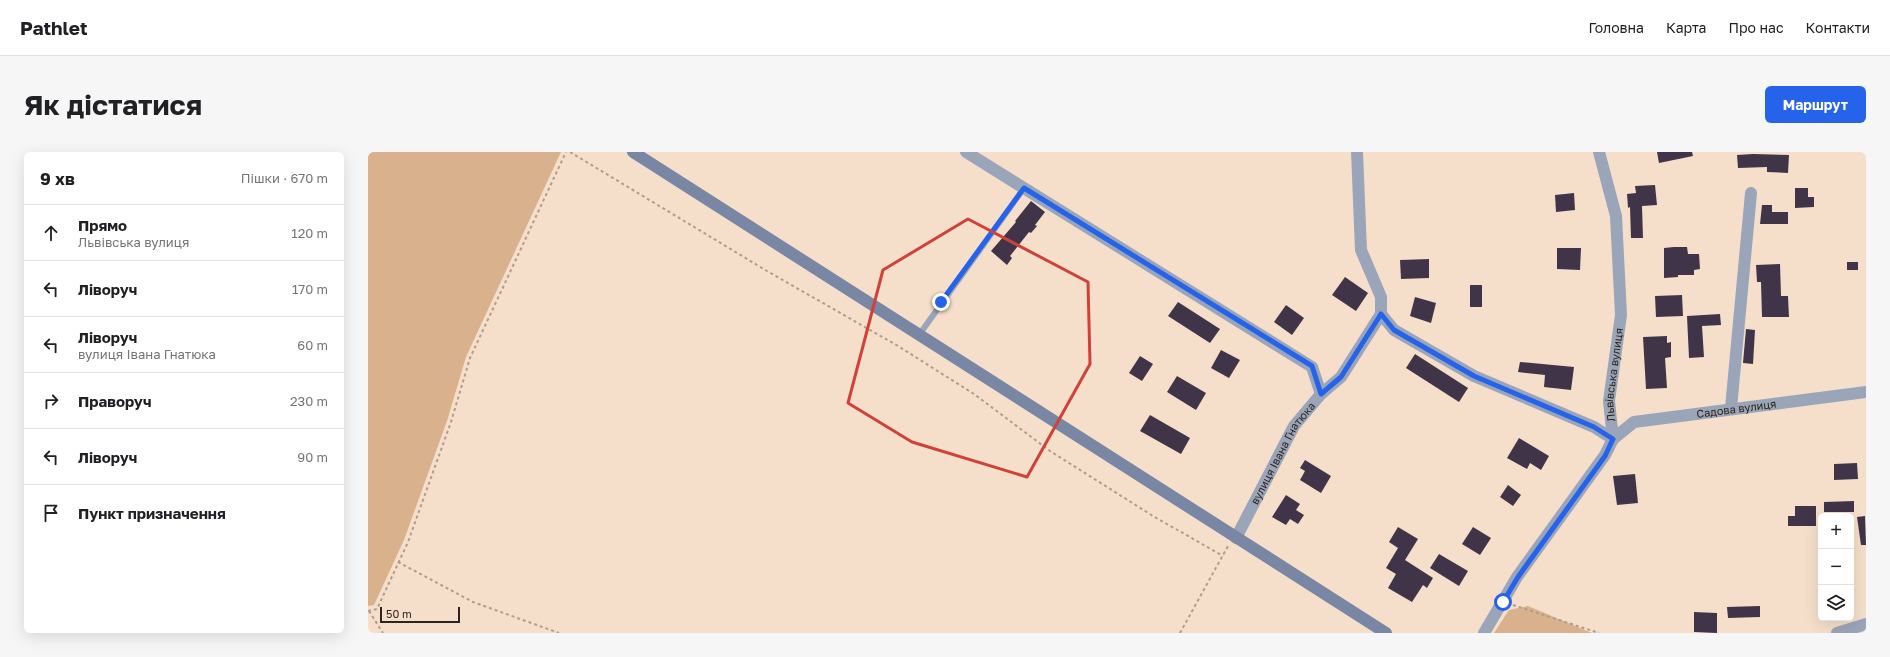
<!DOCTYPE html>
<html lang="uk">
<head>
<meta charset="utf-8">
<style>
  body { margin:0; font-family:"Golos Text",sans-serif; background:#f6f6f6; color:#202124 }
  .controls { position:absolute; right:12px; bottom:12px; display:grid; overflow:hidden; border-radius:6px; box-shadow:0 4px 16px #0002 }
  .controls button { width:36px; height:36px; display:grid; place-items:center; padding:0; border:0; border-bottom:1px solid #e0e0e0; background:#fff; color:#202124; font:20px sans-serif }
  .scale { position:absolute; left:12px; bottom:10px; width:80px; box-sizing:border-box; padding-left:4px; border:2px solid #2d251d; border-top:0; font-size:11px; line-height:14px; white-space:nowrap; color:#2d251d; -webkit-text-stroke:3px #f5dfcb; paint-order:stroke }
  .stop { position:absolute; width:12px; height:12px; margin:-9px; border:3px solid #2563eb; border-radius:50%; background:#fff }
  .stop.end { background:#2563eb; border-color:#fff; box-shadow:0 1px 4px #0008 }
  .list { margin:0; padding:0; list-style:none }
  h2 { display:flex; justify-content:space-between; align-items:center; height:52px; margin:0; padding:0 16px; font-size:17px }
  h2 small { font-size:13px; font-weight:400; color:#757577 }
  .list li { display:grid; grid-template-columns:26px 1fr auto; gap:12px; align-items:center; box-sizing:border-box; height:56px; padding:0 16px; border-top:1px solid #e0e0e0 }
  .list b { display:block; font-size:15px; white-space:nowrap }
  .list p { margin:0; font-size:13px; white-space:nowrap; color:#757577 }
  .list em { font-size:13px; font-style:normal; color:#757577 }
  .icon { flex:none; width:22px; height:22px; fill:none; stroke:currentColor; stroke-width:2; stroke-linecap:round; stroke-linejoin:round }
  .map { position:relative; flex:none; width:1498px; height:481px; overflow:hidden; border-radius:6px }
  header { display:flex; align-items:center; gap:24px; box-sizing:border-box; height:56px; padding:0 20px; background:#fff; border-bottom:1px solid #e0e0e0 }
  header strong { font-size:19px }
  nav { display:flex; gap:22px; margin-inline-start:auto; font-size:14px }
  .intro { display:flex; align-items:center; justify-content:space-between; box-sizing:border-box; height:96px; padding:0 24px }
  h1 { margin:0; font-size:28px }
  .button { padding:10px 18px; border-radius:6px; background:#2563eb; color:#fff; font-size:14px; font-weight:700 }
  main { display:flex; gap:24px; padding:0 24px }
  aside { flex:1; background:#fff; border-radius:6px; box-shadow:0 4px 16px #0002 }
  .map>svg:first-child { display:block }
  .green { fill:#d9b18c }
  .building { fill:#403548 }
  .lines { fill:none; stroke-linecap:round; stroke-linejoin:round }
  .path { stroke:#ae9d8d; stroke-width:2; stroke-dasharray:3 3; stroke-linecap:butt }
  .lane { stroke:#9ba5b9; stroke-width:6 }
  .street { stroke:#9ba5b9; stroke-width:12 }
  .secondary { stroke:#7986a4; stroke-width:12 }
  .route { stroke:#2563eb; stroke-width:5 }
  .marked { fill:none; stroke:#d0413a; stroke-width:3; stroke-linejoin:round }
  .labels { text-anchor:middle; stroke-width:4; stroke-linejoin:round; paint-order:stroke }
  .street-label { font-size:11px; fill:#2d251d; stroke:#f5dfcb }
</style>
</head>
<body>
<header>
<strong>Pathlet</strong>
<nav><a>Головна</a><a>Карта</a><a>Про нас</a><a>Контакти</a></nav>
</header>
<div class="intro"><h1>Як дістатися</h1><a class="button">Маршрут</a></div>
<main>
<aside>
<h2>9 хв<small>Пішки · 670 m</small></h2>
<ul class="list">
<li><svg class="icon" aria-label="ahead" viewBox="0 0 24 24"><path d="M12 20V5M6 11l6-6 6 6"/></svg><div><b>Прямо</b><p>Львівська вулиця</p></div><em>120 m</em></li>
<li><svg class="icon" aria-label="left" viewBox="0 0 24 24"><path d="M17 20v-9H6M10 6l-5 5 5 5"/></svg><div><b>Ліворуч</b></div><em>170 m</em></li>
<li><svg class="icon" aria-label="left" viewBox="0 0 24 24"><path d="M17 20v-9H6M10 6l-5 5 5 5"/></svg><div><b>Ліворуч</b><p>вулиця Івана Гнатюка</p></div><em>60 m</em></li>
<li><svg class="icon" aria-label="right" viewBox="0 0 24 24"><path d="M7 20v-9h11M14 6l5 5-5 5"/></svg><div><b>Праворуч</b></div><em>230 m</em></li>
<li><svg class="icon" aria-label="left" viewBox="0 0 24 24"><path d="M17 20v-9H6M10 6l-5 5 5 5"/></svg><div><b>Ліворуч</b></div><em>90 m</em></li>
<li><svg class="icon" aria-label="arrive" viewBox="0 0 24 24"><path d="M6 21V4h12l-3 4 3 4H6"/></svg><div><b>Пункт призначення</b></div></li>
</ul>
</aside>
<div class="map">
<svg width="1498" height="481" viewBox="0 0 1498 481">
  <rect width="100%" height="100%" fill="#f5dfcb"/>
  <g class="green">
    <polygon points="0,0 193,0 98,205 79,269 36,388 6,453 0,454"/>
    <polygon points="1160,454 1224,481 1126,481 1141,458"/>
  </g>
  <g class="building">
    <polygon points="1289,0 1324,0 1325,4 1291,11"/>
    <polygon points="1385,2 1421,3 1420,21 1399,20 1399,15 1370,16 1369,3"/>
    <polygon points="1287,33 1289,53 1274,54 1275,86 1263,86 1262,55 1260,56 1259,42 1268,41 1267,34"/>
    <polygon points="1427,36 1440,36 1440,45 1446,45 1446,55 1427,56"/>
    <polygon points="1206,41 1207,58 1188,60 1187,43"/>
    <polygon points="663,49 677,60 667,73 669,74 663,81 661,80 642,104 644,106 639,113 623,99 648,70 647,69"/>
    <polygon points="1394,53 1404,53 1404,60 1420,60 1420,72 1392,72"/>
    <polygon points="1306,95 1319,95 1320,102 1331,102 1332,117 1326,118 1326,123 1310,123 1310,125 1296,126 1296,96"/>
    <polygon points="1189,96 1213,96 1212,118 1189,117"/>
    <polygon points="1061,107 1061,126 1033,127 1032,108"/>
    <rect x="1479" y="110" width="11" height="8"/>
    <polygon points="1412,112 1413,144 1420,144 1421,165 1394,165 1393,130 1389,130 1388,113"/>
    <polygon points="977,125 1000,141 988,159 964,143"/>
    <rect x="1102" y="133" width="12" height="22"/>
    <polygon points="1314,143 1315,164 1288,165 1287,144"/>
    <polygon points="1047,145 1068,151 1063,171 1042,164"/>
    <polygon points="810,150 852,177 842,191 800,164"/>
    <polygon points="918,153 936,166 924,183 906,170"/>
    <polygon points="1352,162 1353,173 1334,174 1336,205 1321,206 1319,164"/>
    <polygon points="1378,177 1387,178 1385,212 1375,211"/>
    <polygon points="1299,184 1299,191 1303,190 1303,205 1297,206 1299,236 1278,237 1275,185"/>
    <polygon points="853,198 872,208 861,226 843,216"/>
    <polygon points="1047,202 1100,236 1091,250 1038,216"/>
    <polygon points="772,204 785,212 774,229 761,221"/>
    <polygon points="1152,210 1206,215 1203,238 1176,235 1177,223 1150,220"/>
    <polygon points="809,224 838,241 828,258 799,240"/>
    <polygon points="782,263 822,286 813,302 772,279"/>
    <polygon points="1151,286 1181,304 1173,318 1162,311 1159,317 1139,306"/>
    <polygon points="937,308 963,324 953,341 932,328 937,319 932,316"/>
    <polygon points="1489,311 1490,327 1466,328 1466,312"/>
    <polygon points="1267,322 1270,351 1249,353 1245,324"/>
    <polygon points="1140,333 1153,343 1145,354 1132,345"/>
    <polygon points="918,343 932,352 928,358 936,363 930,372 922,367 918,373 904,365"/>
    <polygon points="1486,349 1486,360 1456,360 1456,350"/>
    <polygon points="1427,354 1448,354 1448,374 1420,374 1420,364 1427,364"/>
    <polygon points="1497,364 1498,393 1493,393 1489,365"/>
    <polygon points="1030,375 1050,387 1037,408 1065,426 1059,436 1055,433 1044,450 1020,436 1028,422 1018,416 1030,396 1021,390"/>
    <polygon points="1105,375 1123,386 1112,403 1094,392"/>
    <polygon points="1071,402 1100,419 1091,434 1062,416"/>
    <polygon points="1392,454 1392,465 1360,466 1359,455"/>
    <polygon points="1326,460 1349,461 1349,481 1326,480"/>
  </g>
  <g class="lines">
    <g class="path">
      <polyline points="202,0 399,119 530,194 606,242 682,299 785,364 855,404"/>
      <polyline points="30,410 105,450 191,481"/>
      <polyline points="1145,453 1231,481"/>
      <polyline points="0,459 9,457 40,390 83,270 102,206 198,0"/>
      <polyline points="1,459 15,481"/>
      <polyline points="812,481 860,394"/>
    </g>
    <polyline class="lane" points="551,183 656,36"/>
    <g class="street">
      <polyline points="598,0 944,215 953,242"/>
      <path id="s1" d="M1013 162 1026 178 1106 224 1226 275 1245 287 1266 270 1498 240"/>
      <polyline points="1363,256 1383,41"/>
      <path id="s2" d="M868 386 926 274 953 242 973 225 1013 162V145L993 98 989 0"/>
      <path id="s3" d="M1116 481 1149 425 1237 303 1245 287 1241 249 1253 163 1248 64 1231 0"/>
      <polyline points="1469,481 1498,472"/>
    </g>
    <polyline class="secondary" points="265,0 1018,481"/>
  </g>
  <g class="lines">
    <polyline class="route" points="573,150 656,36 944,214 953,242 973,225 1013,162 1026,178 1106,224 1226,275 1245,287 1237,304 1150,425 1135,450"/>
  </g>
  <path class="marked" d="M600 67 720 130 722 212 659 325 544 290 480 251 515 118Z"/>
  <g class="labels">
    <g class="street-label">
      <text dy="4" stroke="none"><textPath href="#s3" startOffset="298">Львівська вулиця</textPath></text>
      <text dy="4" stroke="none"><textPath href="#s1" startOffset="396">Садова вулиця</textPath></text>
      <text dy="4" stroke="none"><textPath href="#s2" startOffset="97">вулиця Івана Гнатюка</textPath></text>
    </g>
  </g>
</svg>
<div class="controls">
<button>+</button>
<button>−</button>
<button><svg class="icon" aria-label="layers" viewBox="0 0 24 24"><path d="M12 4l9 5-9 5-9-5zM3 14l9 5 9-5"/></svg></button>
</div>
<div class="scale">50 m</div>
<div class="stop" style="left:1135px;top:450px"></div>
<div class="stop end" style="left:573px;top:150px"></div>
</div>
</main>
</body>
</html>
